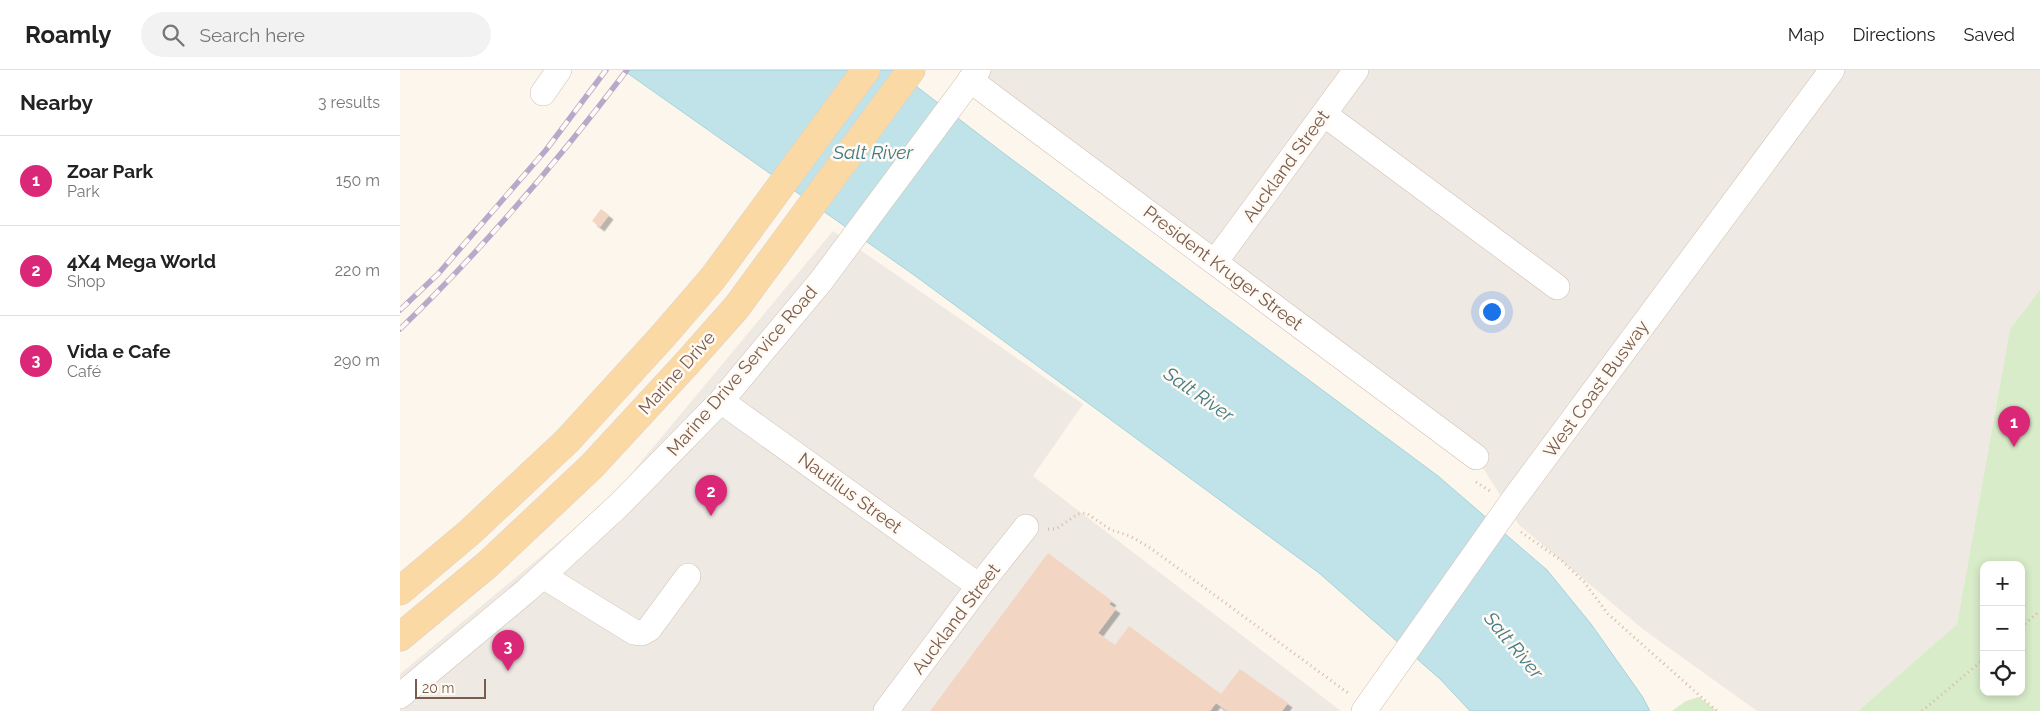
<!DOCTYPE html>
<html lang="en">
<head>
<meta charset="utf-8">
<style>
  body { margin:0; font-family:Raleway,sans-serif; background:#f2f2f2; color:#222 }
  .controls { position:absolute; right:15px; bottom:15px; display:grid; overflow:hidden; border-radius:10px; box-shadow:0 2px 8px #0003 }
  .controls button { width:45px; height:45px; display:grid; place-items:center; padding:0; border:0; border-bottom:1px solid #e0e0e0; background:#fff; color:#222; font:25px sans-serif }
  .scale { position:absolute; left:15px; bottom:12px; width:71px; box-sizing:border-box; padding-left:5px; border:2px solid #7a5c4d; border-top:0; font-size:14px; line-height:18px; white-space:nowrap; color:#7a5c4d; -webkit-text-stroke:4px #fffaf3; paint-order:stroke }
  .you { position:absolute; left:1091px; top:241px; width:18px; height:18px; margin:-12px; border:4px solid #fff; border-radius:50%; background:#1a73e8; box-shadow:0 0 0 8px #1a73e833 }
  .badge { display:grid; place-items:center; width:32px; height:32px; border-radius:50%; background:#db2777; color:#fff; font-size:16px; font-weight:700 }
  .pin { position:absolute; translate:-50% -41px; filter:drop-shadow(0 1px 2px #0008) }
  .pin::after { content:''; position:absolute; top:26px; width:18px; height:15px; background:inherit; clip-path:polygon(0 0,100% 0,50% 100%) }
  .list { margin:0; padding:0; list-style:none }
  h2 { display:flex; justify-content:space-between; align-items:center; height:65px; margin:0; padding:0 20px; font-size:21px }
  h2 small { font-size:16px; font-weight:400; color:#767676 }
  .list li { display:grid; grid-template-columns:32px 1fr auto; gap:15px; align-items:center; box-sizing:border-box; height:90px; padding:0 20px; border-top:1px solid #e0e0e0 }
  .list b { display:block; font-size:19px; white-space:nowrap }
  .list p { margin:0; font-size:16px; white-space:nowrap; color:#767676 }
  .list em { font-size:16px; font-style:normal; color:#767676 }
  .icon { flex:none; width:28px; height:28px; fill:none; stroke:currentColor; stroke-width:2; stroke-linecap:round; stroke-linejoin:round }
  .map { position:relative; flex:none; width:1640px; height:641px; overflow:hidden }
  header { display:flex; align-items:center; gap:30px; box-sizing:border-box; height:70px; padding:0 25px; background:#fff; border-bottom:1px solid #e0e0e0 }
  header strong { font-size:24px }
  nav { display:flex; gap:28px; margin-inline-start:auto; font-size:18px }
  .search { width:350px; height:45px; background:#f2f2f2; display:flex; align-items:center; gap:12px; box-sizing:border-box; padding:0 18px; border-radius:28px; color:#767676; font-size:19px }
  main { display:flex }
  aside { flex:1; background:#fff }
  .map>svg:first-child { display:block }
  .industrial { fill:#efe9e4 }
  .green { fill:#d8ecc9; fill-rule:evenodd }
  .water { fill:#bfe3e8; stroke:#a5d3da }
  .building { fill:#f3d5c3; filter:url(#shadow) }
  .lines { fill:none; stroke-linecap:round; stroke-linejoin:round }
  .minor-casing { stroke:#d1beb0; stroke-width:26 }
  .major-casing { stroke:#dad1cd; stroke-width:29 }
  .path { stroke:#d9b8a5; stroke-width:3; stroke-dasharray:1 4; stroke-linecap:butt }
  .minor { stroke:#fff; stroke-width:25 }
  .major { stroke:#fbd9a5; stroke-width:28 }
  .rail-casing { stroke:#b9a8c9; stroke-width:5.5 }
  .rail { stroke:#fffaf3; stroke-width:4; stroke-dasharray:11; stroke-linecap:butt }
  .labels { text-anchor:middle; stroke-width:5; stroke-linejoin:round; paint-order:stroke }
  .street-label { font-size:18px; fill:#7a5c4d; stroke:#fffaf3 }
  .water-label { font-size:19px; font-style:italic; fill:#437c86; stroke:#fffaf3 }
</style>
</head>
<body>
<header>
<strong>Roamly</strong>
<div class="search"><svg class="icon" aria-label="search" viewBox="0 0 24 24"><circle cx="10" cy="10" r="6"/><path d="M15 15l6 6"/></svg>Search here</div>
<nav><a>Map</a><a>Directions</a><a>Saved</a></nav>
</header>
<main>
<aside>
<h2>Nearby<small>3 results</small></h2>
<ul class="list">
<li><span class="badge">1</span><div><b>Zoar Park</b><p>Park</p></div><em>150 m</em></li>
<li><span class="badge">2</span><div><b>4X4 Mega World</b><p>Shop</p></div><em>220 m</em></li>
<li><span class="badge">3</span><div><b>Vida e Cafe</b><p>Café</p></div><em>290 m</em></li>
</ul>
</aside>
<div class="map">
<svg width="1640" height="641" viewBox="0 0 1640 641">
  <defs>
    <filter id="shadow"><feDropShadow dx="4.5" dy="4.5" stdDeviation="0" flood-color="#0004"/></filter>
  </defs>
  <rect width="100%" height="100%" fill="#fdf6ec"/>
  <g class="industrial">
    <polygon points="578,0 1640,0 1640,220 1610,259 1557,554 1458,641 1357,641 1244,560 1119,455 1076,387"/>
    <polygon points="433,161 683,334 633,406 941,641 0,641 0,604 210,429"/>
  </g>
  <g class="green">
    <path d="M1640 220V641H1458L1557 554 1610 259ZM1584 495H1621V622H1584Z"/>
    <polygon points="1299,627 1317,641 1272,641 1286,631"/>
  </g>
  <polygon class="water" points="223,0 495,0 602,82 1038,406 1147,500 1191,554 1242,626 1250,641 1070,641 1040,609 919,503 514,205"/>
  <g class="building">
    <polygon points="201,139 209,145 200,157 192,151"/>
    <polygon points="648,483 712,531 709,534 716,539 698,563 715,575 729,556 821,624 840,599 888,633 882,641 827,641 816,633 810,641 530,641"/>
  </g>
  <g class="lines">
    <g class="minor-casing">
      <g id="minor">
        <polyline points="570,10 1076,387"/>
        <polyline points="143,23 159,0"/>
        <polyline points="924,44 1157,217"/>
        <polyline points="815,192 956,0"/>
        <polyline points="321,331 579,516"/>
        <polyline points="143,506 234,562 242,563 249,559 288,506"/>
        <polyline points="0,626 126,521 220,434 321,331 421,211 578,0"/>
        <polyline points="486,641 579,516 626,457"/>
        <polyline points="964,641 1111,433 1432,0"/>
      </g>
    </g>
    <g class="major-casing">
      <g id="major">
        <polyline points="0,521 70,462 167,371 262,267 313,208 466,0"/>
        <polyline points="0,567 88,494 192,396 288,292 336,238 511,0"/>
      </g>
    </g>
    <g class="path">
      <polyline points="1076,412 1090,421"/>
      <polyline points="648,459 656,459 678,444 686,443 711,460 730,466 749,477 948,623"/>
      <polyline points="1121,462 1162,491 1184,512 1208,544 1317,641"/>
      <polyline points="1621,557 1640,541"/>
      <polyline points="1522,641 1584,589"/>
    </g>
    <use href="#minor" class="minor"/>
    <use href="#major" class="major"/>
    <g class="rail-casing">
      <g id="rail">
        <polyline points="0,240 38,204 146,80 206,0"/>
        <path d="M0 259C83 179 157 92 227 0"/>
      </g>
    </g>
    <use href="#rail" class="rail"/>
  </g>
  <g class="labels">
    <g class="street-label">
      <text transform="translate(886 96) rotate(-54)" y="6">Auckland Street</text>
      <text transform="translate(823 198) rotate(37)" y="6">President Kruger Street</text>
      <text transform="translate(342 301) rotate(-49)" y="6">Marine Drive Service Road</text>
      <text transform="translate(277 303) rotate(-48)" y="6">Marine Drive</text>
      <text transform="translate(1196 319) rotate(-54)" y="6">West Coast Busway</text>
      <text transform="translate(450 423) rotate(36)" y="6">Nautilus Street</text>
      <text transform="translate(556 549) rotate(-53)" y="6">Auckland Street</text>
    </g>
    <g class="water-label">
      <text x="473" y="89">Salt River</text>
      <text transform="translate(799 324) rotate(35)" y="7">Salt River</text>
      <text transform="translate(1114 575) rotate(50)" y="7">Salt River</text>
    </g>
  </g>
</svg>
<div class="controls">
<button>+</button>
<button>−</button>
<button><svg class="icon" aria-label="locate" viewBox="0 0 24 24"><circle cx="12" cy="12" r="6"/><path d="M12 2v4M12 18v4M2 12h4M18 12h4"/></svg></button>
</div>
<div class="scale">20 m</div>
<div class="you"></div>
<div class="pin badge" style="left:1614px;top:377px">1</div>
<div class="pin badge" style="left:311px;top:446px">2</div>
<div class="pin badge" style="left:108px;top:601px">3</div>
</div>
</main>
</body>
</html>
